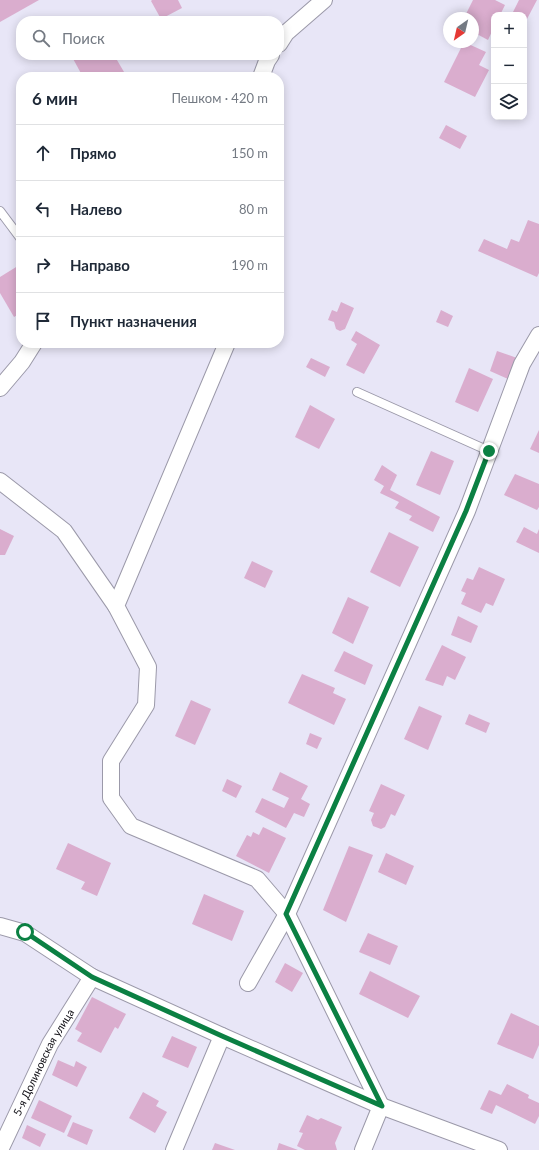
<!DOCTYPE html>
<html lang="ru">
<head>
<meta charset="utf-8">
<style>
  body { margin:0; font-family:Lato,sans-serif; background:#f2f2f3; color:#1f2937 }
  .controls { position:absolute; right:12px; top:12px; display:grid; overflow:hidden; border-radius:8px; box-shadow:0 2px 10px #0003 }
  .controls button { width:36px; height:36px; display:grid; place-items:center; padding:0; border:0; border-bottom:1px solid #e0e1e3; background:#fff; color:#1f2937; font:20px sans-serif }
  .compass { position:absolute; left:443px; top:12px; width:36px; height:36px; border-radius:50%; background:#fff; box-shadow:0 2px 10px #0003; rotate:214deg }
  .stop { position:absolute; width:12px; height:12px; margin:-9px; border:3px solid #0b8043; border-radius:50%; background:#fff }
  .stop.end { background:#0b8043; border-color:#fff; box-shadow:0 1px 4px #0008 }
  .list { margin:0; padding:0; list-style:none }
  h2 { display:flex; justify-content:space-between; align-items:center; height:52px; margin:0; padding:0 16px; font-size:17px }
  h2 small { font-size:13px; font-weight:400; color:#747a83 }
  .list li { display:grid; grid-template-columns:26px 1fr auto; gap:12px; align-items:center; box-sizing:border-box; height:56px; padding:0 16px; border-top:1px solid #e0e1e3 }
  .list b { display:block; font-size:15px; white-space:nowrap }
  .list em { font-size:13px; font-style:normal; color:#747a83 }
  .icon { flex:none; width:22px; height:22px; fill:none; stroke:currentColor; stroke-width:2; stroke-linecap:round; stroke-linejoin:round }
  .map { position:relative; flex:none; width:539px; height:1150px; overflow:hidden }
  .search { position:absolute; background:#fff; box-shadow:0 2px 10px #0003; left:16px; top:16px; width:268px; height:44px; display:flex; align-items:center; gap:10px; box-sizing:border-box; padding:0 14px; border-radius:16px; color:#747a83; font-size:15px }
  .panel { position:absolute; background:#fff; box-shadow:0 2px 10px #0003; left:16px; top:72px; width:268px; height:276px; border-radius:16px }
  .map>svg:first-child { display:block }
  .building { fill:#daadce }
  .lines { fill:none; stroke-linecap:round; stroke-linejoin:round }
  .lane-casing { stroke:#9b99a9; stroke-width:10 }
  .street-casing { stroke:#9b99a9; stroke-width:18 }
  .lane { stroke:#fff; stroke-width:8 }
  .street { stroke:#fff; stroke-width:16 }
  .route { stroke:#0b8043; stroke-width:5 }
  .labels { text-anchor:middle; stroke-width:3; stroke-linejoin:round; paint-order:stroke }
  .street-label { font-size:11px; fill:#0f0e14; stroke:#f5f4ff }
</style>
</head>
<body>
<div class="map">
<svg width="539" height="1150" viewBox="0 0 539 1150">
  <rect width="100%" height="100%" fill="#e8e6f7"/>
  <g class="building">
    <polygon points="0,0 39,0 0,22"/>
    <polygon points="152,0 178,0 182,8 161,19 151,1"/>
    <polygon points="473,0 495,0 505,5 500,15 494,15 494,27 488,40 473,32 473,18 464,18"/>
    <polygon points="519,0 537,0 527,19 524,17 524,15 519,15 513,12"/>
    <polygon points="464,42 486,52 479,65 489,70 475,97 444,82"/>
    <polygon points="71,55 114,55 127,77 83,77"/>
    <polygon points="446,125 467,136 460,149 439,138"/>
    <polygon points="528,220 539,224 539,273 537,277 478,251 484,239 507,249 511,239 519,242"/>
    <polygon points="21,264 21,313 14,317 0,293 0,277"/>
    <polygon points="341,302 354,308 345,329 340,331 336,329 334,322 328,320 332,310 337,312"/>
    <polygon points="441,310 453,316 448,327 436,322"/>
    <polygon points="356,331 380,345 364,374 346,365 357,344 351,340"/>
    <polygon points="497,351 517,358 508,379 490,371"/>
    <polygon points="311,358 330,367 325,377 306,367"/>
    <polygon points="469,368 493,379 478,412 455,402"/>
    <polygon points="310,405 335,419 319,449 295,437"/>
    <polygon points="539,430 539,453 530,449"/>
    <polygon points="431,451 454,461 440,495 416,485"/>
    <polygon points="382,465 397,475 390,490 440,517 433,532 409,520 412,516 395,508 399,502 380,493 384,486 374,480"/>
    <polygon points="515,474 539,484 539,507 537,510 504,495"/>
    <polygon points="524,527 537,534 539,529 539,553 516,542"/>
    <polygon points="0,529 14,536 5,555 0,555"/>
    <polygon points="389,532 419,547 400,587 370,572"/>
    <polygon points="252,561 273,571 265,588 244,578"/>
    <polygon points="479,567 505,579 493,606 486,603 481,613 461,604 466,593 461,591 467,578 473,580"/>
    <polygon points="348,597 369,607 353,644 332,633"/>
    <polygon points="458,616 478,626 471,643 451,635"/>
    <polygon points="442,645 466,657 455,680 447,676 443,686 425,680"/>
    <polygon points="344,651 373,665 365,685 334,671"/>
    <polygon points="302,674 335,688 333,693 346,699 334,725 288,703"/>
    <polygon points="191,700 211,709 195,745 175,736"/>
    <polygon points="419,706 442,716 428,750 404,739"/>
    <polygon points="469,714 490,723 486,733 465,724"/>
    <polygon points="310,733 322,738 317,749 306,744"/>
    <polygon points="280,772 308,786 301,799 310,804 304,817 294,813 286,828 255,812 262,798 284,808 289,798 272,790"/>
    <polygon points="227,779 242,786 236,798 222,791"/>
    <polygon points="381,784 405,795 395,816 391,814 385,827 381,829 373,826 371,820 374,813 369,811"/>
    <polygon points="263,827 286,838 269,873 236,856 247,835 251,837 253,832 259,835"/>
    <polygon points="68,843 111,863 97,896 81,889 85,882 56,869"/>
    <polygon points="349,846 373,855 346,922 323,910"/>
    <polygon points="386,853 414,866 406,885 378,872"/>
    <polygon points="204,894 244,911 232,941 192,924"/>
    <polygon points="368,933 398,946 390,965 359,952"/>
    <polygon points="285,963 303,973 292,992 275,982"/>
    <polygon points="370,971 420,996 408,1018 359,994"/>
    <polygon points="92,997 126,1014 118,1029 115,1027 101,1053 77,1041 82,1033 75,1029"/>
    <polygon points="511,1013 539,1026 539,1045 533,1059 497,1044"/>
    <polygon points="172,1036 197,1047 188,1068 162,1057"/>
    <polygon points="58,1060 74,1067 76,1061 87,1067 77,1087 52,1075"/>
    <polygon points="507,1084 529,1095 528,1098 539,1103 539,1116 535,1124 496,1105 492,1114 480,1109 489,1090 501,1095"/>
    <polygon points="143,1092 159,1101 156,1106 167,1112 155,1133 129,1118"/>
    <polygon points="39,1100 72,1116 64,1133 31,1118"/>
    <polygon points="307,1115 318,1120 321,1118 342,1127 335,1143 337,1150 305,1150 297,1146 303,1133 299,1132"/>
    <polygon points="73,1122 93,1130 87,1145 67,1136"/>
    <polygon points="27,1125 46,1134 40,1147 22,1138"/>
    <polygon points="215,1143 235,1150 212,1150"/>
    <polygon points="279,1143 298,1150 277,1150"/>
  </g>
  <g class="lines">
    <g class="lane-casing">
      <g id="lane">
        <polyline points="0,211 21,239"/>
        <polyline points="357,392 489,451"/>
      </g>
    </g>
    <g class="street-casing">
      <g id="street">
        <polyline points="279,44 286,33 324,0"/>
        <polyline points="261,77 267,61 271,55"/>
        <polyline points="227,343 116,606 148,667 146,705 111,761 111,798 131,826 257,879 287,914 381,1106 363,1150"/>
        <polyline points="0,388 22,362 34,343"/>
        <polyline points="0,481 64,531 116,606"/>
        <polyline points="0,926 25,933 92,977 222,1036 381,1106 499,1150"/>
        <polyline points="248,983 287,914 467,511 522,364 539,335"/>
        <path id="s1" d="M0 1150 50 1044 92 977"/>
        <polyline points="174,1150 222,1036"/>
      </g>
    </g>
    <use href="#lane" class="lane"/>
    <use href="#street" class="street"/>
  </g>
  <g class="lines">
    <polyline class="route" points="25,932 92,977 222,1036 382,1106 286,914 466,511 489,451"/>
  </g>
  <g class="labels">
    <g class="street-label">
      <text dy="4" stroke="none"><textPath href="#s1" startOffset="98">5-я Долиновская улица</textPath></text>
    </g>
  </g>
</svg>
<div class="controls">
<button>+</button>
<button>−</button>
<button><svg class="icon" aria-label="layers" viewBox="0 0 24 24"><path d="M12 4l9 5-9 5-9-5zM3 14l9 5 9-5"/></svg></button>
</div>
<svg class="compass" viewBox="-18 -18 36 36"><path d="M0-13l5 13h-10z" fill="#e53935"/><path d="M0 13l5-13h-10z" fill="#747a83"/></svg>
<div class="stop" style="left:25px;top:932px"></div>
<div class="stop end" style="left:489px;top:451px"></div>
<div class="search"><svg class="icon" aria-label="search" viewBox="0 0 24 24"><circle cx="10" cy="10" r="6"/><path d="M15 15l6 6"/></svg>Поиск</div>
<section class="panel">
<h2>6 мин<small>Пешком · 420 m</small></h2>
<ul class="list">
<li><svg class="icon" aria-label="ahead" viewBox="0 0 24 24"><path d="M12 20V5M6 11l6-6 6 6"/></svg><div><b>Прямо</b></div><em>150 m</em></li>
<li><svg class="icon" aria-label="left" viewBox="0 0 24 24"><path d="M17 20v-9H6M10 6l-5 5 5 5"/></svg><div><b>Налево</b></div><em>80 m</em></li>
<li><svg class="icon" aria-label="right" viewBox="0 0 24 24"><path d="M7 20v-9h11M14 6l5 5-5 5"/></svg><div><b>Направо</b></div><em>190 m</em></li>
<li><svg class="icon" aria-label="arrive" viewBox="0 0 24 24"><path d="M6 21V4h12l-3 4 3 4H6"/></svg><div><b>Пункт назначения</b></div></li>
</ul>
</section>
</div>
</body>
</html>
